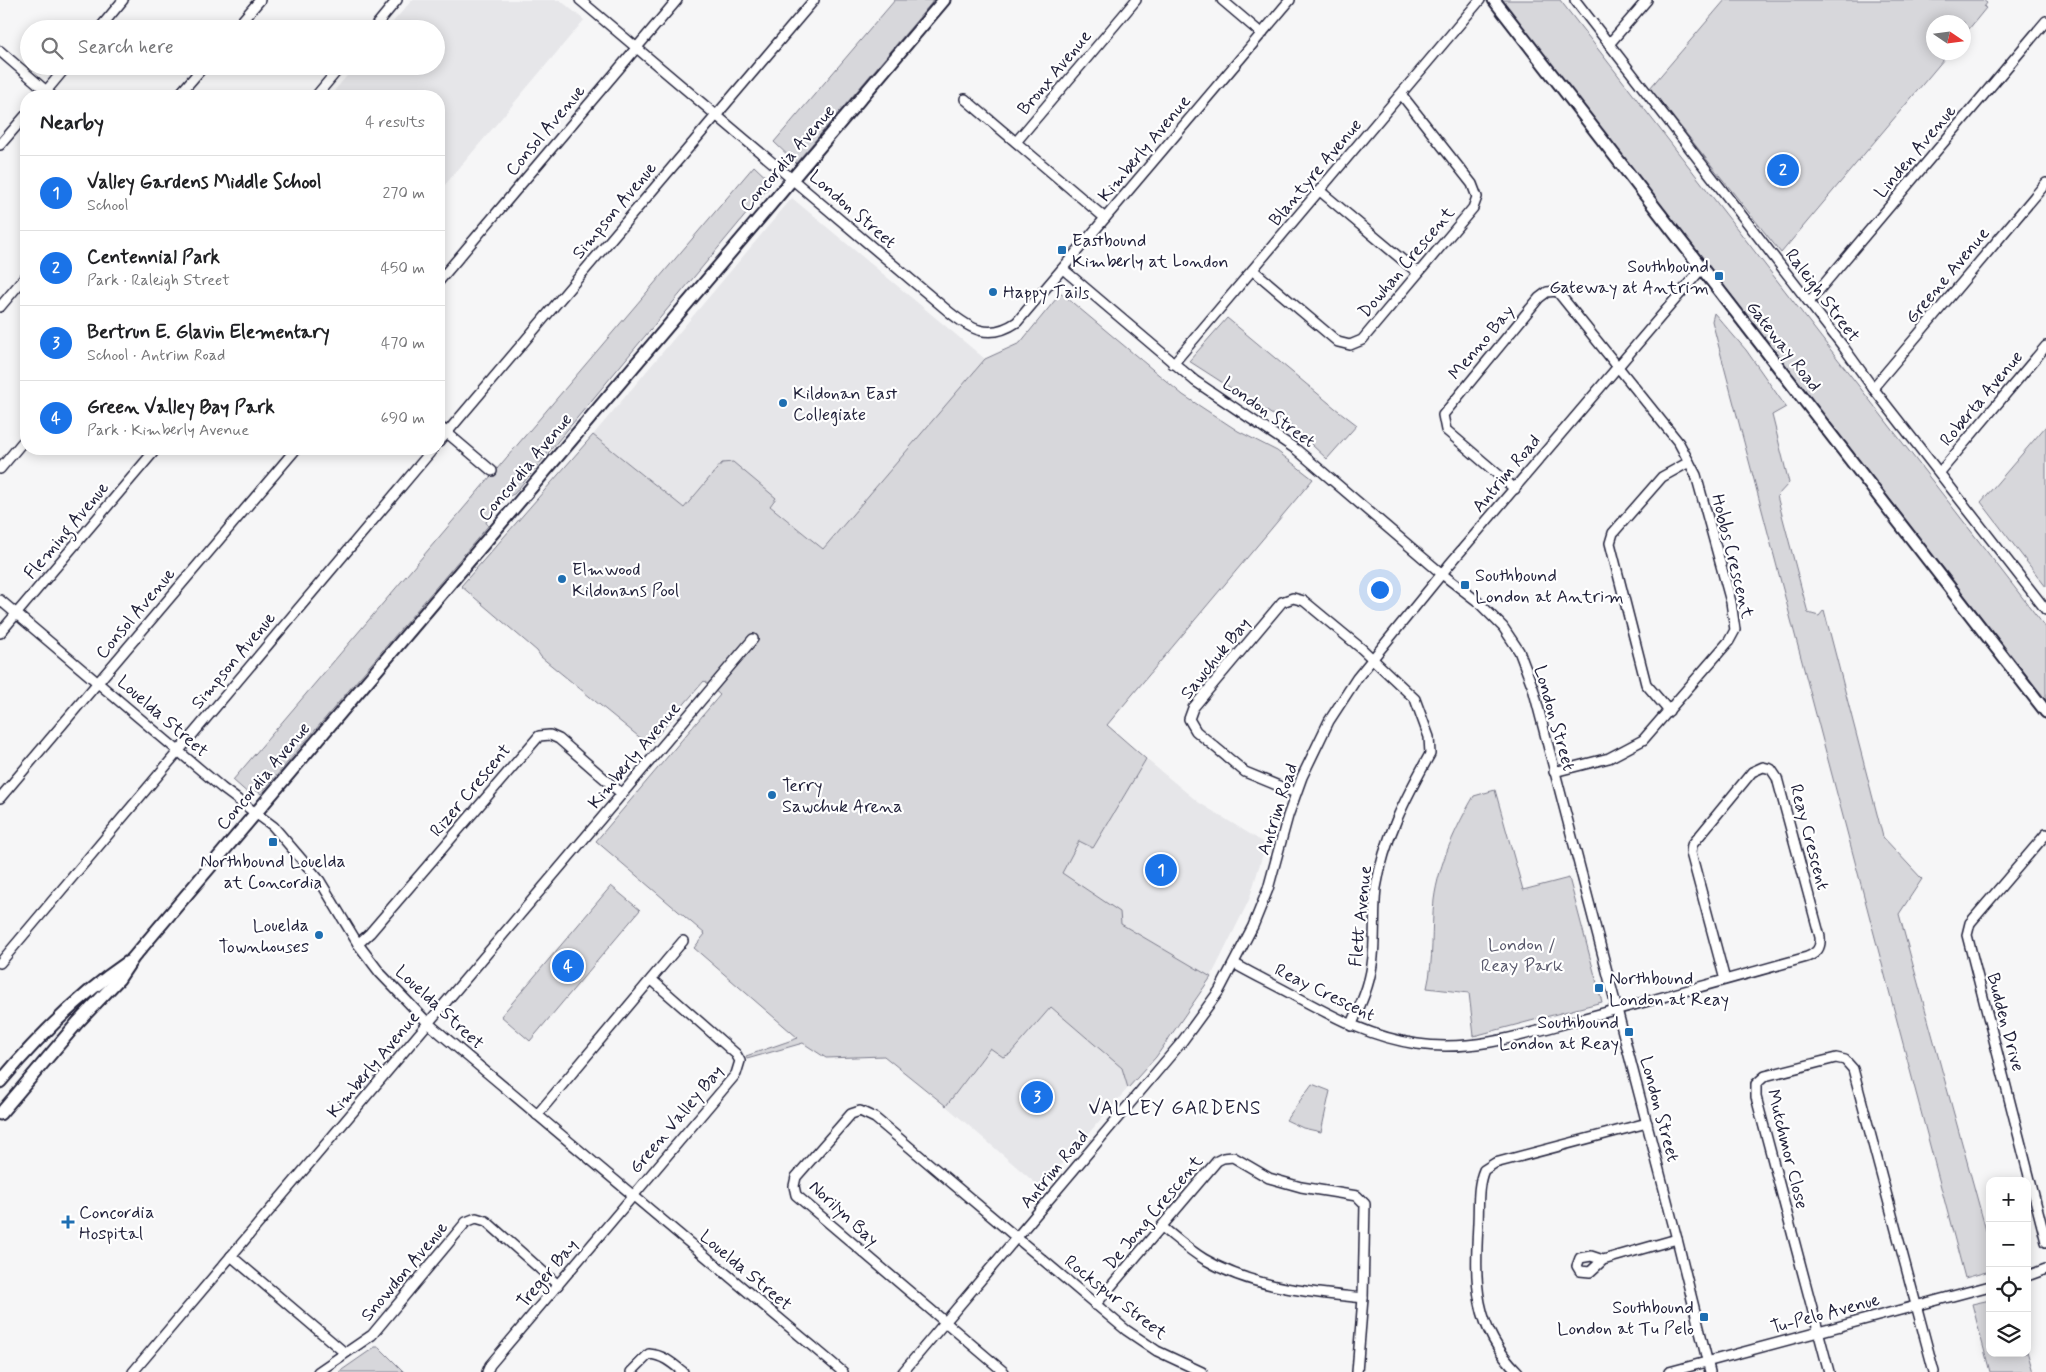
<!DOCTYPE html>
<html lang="en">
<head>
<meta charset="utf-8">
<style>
  body { margin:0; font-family:Mynerve,sans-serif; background:#f2f2f2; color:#202124 }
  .controls { position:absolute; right:15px; bottom:15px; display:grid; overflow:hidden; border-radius:10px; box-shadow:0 2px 12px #0003 }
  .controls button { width:45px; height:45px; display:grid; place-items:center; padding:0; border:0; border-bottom:1px solid #e0e0e0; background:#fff; color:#202124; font:25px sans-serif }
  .compass { position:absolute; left:1926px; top:15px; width:45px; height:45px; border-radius:50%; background:#fff; box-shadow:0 2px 12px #0003; rotate:103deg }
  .you { position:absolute; left:1379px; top:589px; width:18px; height:18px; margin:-12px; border:4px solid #fff; border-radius:50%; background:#1a73e8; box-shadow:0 0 0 8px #1a73e833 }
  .badge { display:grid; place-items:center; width:32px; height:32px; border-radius:50%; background:#1a73e8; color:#fff; font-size:16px; font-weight:700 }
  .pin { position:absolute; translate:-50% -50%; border:2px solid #fff; box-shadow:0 1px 5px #0006 }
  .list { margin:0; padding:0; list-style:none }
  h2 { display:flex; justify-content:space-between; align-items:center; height:65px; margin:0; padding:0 20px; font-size:21px }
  h2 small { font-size:16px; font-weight:400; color:#757577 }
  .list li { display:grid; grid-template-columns:32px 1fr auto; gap:15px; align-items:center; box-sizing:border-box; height:75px; padding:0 20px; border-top:1px solid #e0e0e0 }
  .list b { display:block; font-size:19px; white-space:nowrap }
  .list p { margin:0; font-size:16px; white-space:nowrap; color:#757577 }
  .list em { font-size:16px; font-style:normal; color:#757577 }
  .icon { flex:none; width:28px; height:28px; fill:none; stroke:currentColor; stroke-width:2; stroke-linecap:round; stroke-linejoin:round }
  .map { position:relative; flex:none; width:2046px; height:1372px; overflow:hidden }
  .search { position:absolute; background:#fff; box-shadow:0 2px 12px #0003; left:20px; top:20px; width:425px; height:55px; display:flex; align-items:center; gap:12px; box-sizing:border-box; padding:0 18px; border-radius:28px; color:#757577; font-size:19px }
  .panel { position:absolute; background:#fff; box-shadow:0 2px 12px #0003; left:20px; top:90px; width:425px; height:365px; border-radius:20px }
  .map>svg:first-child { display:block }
  .built { fill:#e6e6e9 }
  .green { fill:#d7d7db; stroke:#7c7c8b }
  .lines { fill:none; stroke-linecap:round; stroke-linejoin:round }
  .minor-casing { stroke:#22223b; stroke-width:12 }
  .major-casing { stroke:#22223b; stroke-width:15 }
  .minor { stroke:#fff; stroke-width:9 }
  .major { stroke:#fff; stroke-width:11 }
  .poi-dot { fill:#1f6fb2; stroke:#fff; stroke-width:2 }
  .labels { text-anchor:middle; stroke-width:4.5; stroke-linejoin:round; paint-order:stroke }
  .street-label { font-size:18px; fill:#22223b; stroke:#fff }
  .poi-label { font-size:18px; fill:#22223b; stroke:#fff; text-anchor:start }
  .park-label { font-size:18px; fill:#58586b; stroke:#fff }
  .neighbourhood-label { font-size:19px; letter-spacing:1px; fill:#22223b; stroke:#fff }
</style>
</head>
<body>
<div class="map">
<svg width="2046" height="1372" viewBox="0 0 2046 1372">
  <rect width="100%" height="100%" fill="#f6f6f7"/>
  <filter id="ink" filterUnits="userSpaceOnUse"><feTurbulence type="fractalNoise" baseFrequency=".02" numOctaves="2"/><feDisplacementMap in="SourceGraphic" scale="10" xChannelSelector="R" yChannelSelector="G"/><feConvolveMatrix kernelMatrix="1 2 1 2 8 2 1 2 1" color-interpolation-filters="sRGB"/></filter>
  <g filter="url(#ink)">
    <g class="built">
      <polygon points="412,0 560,0 584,20 439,192 439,96 330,96 355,66 436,66 436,29 387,29"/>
      <polygon points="792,198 985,359 823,549 770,505 775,502 774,500 722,463 684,508 593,435"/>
      <polygon points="1146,759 1198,802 1266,844 1249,900 1211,977 1120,924 1061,874 1079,840 1093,848"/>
      <polygon points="1051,1007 1123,1068 1128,1088 1041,1188 946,1106 991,1047 1010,1054"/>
    </g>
    <g class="green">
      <polygon points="895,0 934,0 796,163 774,142"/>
      <polygon points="1502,0 1560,0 2046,628 2046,700"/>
      <polygon points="1725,0 1983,0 1987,3 1984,7 1986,8 1964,35 1964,22 1934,22 1934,52 1949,53 1781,253 1650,88"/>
      <polygon points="754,166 772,183 514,494 507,497 486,522 488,526 261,794 256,790 251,796 233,780"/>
      <polygon points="1061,293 1183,395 1238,431 1277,451 1313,479 1107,725 1146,759 1093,848 1079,841 1062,873 1120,912 1121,924 1211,977 1156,1057 1128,1088 1122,1068 1051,1007 1010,1054 1003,1057 990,1048 946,1106 884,1056 826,1058 803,1043 747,1059 746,1056 798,1038 694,948 705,934 596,841 720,695 704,681 649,745 541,657 537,651 461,586 593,435 684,508 722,463 733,462 776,498 770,506 823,549 985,359 1020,343"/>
      <polygon points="1714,313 1746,350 1786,407 1772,415 1789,483 1777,496 1808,613 1819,616 1824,610 1883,837 1922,879 1899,914 1990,1245 1990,1271 1965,1278 1712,321"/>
      <polygon points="1227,318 1335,408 1357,425 1327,459 1296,430 1189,361"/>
      <polygon points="2046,426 2046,587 1981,502"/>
      <path d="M1495 790 1523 890 1569 878 1602 1002 1474 1036 1469 993 1427 988C1434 959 1431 930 1434 900 1439 863 1456 827 1474 796Z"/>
      <polygon points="611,886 640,910 530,1041 501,1016"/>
      <polygon points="1312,1084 1330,1091 1321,1132 1303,1128 1286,1120"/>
      <polygon points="1990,1300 1990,1353 2027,1353 2027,1351 2033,1372 1990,1372 1972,1304"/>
      <polygon points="375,1347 379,1347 404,1372 339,1372"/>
    </g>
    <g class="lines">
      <g class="minor-casing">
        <g id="minor">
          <path d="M580 0 948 311C970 329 989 341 1017 322L1290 0"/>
          <polyline points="1222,0 1262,34"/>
          <polyline points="1575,0 1842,345 1873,388 2046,610"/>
          <polyline points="99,29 123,0"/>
          <polyline points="235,29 260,0"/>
          <polyline points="373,29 397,0"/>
          <polyline points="1610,43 1647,0"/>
          <polyline points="0,51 52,96"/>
          <polyline points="42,96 67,66"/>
          <polyline points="178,96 204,66"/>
          <polyline points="316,96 341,66"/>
          <polyline points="965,99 1105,218"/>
          <polyline points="1016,142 1136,0"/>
          <polyline points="0,145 26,115"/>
          <polyline points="1320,191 1418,273"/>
          <polyline points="1063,269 1195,381 1297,450 1442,574 1477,601 1503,627 1519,651 1533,688 1677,1239 1710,1372"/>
          <polyline points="1253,270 1338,342 1350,345 1362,340 1473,208 1477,197 1472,184 1401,94"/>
          <polyline points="439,281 677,0"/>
          <polyline points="1809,302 2046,21"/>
          <polyline points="0,307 26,276"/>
          <polyline points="1173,364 1480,0"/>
          <polyline points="1873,388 2046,183"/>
          <polyline points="439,426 492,471"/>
          <polyline points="439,442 814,0"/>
          <polyline points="0,469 26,438"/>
          <polyline points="1940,472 2046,346"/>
          <polyline points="1515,489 1446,430 1443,415 1539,298 1547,292 1557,291 1679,443 1696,475 1731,602 1735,630 1729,641 1643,740 1609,758 1554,772"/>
          <polyline points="0,600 222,788 273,826 320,881 358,944 380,973 428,1023 843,1372"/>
          <polyline points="0,633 156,449"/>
          <polyline points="1669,711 1646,684 1610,543 1613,533 1662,477 1689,462"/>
          <path d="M1296 793 1245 772 1196 731 1189 719 1193 708 1282 602 1293 598 1304 601 1362 649 1415 699 1429 737 1430 754C1406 797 1384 839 1376 888 1373 914 1376 940 1372 965 1369 987 1360 1006 1351 1026"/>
          <polyline points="0,798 296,449"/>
          <polyline points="2046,834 1970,923 1967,935 2046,1242"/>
          <polyline points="358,944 370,933 539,736 550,735 559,739 622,794"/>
          <polyline points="0,963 433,449"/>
          <path d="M1235 964C1254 975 1275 985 1295 996 1336 1018 1370 1037 1417 1044 1477 1053 1535 1031 1592 1016 1664 997 1736 977 1807 957 1817 953 1821 948 1820 937L1777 778 1771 769 1763 767 1752 772 1692 845 1691 853 1725 980"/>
          <polyline points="537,1115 683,941"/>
          <path d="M1162 1227C1176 1238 1189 1250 1204 1259 1253 1288 1309 1292 1363 1298"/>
          <polyline points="231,1256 345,1353"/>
          <polyline points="1603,1260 1590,1272 1580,1271 1577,1266 1580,1258 1591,1256 1603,1260 1677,1239"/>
          <polyline points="2027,1276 2046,1269"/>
          <polyline points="1095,1305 1217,1161 1223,1158 1233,1157 1269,1178 1301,1187 1357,1196 1365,1204 1363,1298 1357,1372"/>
          <polyline points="133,1372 753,639"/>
          <polyline points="318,1372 372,1335 466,1222 476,1218 486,1221 558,1285"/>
          <polyline points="487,1372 490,1365 736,1074 740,1061 736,1054 652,980"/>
          <path d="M631 1372 649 1354C663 1355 672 1363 683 1372"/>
          <polyline points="903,1372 1181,1043 1219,991 1253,926 1268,889 1288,816 1302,777 1329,721 1357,678 1449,565 1702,268"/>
          <polyline points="1004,1372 796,1195 794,1186 796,1177 851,1114 860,1111 875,1118 1126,1330 1157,1351 1202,1372"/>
          <path d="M1518 1372C1473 1327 1475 1282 1478 1223 1479 1205 1477 1186 1484 1170L1495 1163 1647 1123"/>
          <polyline points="1669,1372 1990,1286"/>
          <polyline points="1829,1372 1756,1097 1756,1084 1765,1076 1836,1058 1845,1060 1853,1069 1934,1372"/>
        </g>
      </g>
      <g class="major-casing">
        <g id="major">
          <polyline points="1494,0 2046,712"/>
          <path d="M0 1082C37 1038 79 995 128 962"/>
          <polyline points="0,1114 78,1022 119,979 133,958 944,0"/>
        </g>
      </g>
      <use href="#minor" class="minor"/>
      <use href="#major" class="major"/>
    </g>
  </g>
  <g class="poi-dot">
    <rect x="1057" y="245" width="10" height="10" rx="2.5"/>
    <rect x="1714" y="271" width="10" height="10" rx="2.5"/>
    <circle cx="993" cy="292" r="5"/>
    <circle cx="783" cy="403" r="5"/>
    <circle cx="562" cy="579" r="5"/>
    <rect x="1460" y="580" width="10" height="10" rx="2.5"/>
    <circle cx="772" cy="795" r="5"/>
    <rect x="268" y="837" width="10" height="10" rx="2.5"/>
    <circle cx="319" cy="935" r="5"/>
    <rect x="1594" y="983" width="10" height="10" rx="2.5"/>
    <rect x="1624" y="1027" width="10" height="10" rx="2.5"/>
    <path d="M65.5 1214.5h5v5h5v5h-5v5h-5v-5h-5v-5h5z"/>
    <rect x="1699" y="1312" width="10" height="10" rx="2.5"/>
  </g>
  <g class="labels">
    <g class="street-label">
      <text transform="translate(1054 72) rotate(-50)" y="6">Bronx Avenue</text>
      <text transform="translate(545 130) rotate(-50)" y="6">Consol Avenue</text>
      <text transform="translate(1144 148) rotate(-50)" y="6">Kimberly Avenue</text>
      <text transform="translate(1915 151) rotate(-50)" y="6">Linden Avenue</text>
      <text transform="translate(787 158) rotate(-49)" y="6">Concordia Avenue</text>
      <text transform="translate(1315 172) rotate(-50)" y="6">Blantyre Avenue</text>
      <text transform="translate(853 209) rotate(41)" y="6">London Street</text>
      <text transform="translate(614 210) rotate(-50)" y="6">Simpson Avenue</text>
      <text transform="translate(1406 262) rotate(-50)" y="6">Dowhan Crescent</text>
      <text transform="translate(1947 275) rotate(-50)" y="6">Greene Avenue</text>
      <text transform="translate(1823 295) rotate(53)" y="6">Raleigh Street</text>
      <text transform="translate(1481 342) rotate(-50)" y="6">Menno Bay</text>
      <text transform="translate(1784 346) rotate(52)" y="6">Gateway Road</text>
      <text transform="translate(1981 398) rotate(-50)" y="6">Roberta Avenue</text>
      <text transform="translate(1269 412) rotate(35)" y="6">London Street</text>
      <text transform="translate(525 467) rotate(-50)" y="6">Concordia Avenue</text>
      <text transform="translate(1506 473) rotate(-50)" y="6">Antrim Road</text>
      <text transform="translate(66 530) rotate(-50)" y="6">Fleming Avenue</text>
      <text transform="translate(1733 556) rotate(76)" y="6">Hobbs Crescent</text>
      <text transform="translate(135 613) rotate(-50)" y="6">Consol Avenue</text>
      <text transform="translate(1215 658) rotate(-51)" y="6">Sawchuk Bay</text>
      <text transform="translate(233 660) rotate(-50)" y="6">Simpson Avenue</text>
      <text transform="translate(163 716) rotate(41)" y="6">Louelda Street</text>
      <text transform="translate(1555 718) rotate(74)" y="6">London Street</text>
      <text transform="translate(634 755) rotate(-50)" y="6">Kimberly Avenue</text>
      <text transform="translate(263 776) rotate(-50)" y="6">Concordia Avenue</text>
      <text transform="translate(470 790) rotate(-50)" y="6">Rizer Crescent</text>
      <text transform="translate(1277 809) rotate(-72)" y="6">Antrim Road</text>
      <text transform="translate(1810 837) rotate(75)" y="6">Reay Crescent</text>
      <text transform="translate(1360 916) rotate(-84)" y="6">Flett Avenue</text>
      <text transform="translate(1325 992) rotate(26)" y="6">Reay Crescent</text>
      <text transform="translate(440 1007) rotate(43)" y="6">Louelda Street</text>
      <text transform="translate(2006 1022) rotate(75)" y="6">Budden Drive</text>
      <text transform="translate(373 1064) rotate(-50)" y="6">Kimberly Avenue</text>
      <text transform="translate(1660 1109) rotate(75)" y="6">London Street</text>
      <text transform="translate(676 1119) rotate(-50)" y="6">Green Valley Bay</text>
      <text transform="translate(1788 1149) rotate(76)" y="6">Mutchmor Close</text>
      <text transform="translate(1054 1169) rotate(-50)" y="6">Antrim Road</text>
      <text transform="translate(1153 1212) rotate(-50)" y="6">De Jong Crescent</text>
      <text transform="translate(844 1213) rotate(43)" y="6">Norilyn Bay</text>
      <text transform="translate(746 1270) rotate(40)" y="6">Louelda Street</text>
      <text transform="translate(404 1271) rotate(-50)" y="6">Snowdon Avenue</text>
      <text transform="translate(547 1273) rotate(-50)" y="6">Treger Bay</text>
      <text transform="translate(1116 1297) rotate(38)" y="6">Rockspur Street</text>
      <text transform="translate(1825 1313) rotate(-15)" y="6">Tu-Pelo Avenue</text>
    </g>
    <g class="poi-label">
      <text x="1072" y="246">Eastbound<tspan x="1072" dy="21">Kimberly at London</tspan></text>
      <text x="1709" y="272" text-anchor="end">Southbound<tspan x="1709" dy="21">Gateway at Antrim</tspan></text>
      <text x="1003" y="298">Happy Tails</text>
      <text x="793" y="399">Kildonan East<tspan x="793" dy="21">Collegiate</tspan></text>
      <text x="572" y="575">Elmwood<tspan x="572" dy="21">Kildonans Pool</tspan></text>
      <text x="1475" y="581">Southbound<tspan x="1475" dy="21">London at Antrim</tspan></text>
      <text x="782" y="791">Terry<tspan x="782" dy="21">Sawchuk Arena</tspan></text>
      <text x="273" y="867" text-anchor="middle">Northbound Louelda<tspan x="273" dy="21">at Concordia</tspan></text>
      <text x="309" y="931" text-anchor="end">Louelda<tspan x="309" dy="21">Townhouses</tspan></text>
      <text x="1609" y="984">Northbound<tspan x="1609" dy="21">London at Reay</tspan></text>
      <text x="1619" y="1028" text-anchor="end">Southbound<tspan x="1619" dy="21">London at Reay</tspan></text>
      <text x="79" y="1218">Concordia<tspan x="79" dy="21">Hospital</tspan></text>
      <text x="1694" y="1313" text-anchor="end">Southbound<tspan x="1694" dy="21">London at Tu Pelo</tspan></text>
    </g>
    <g class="park-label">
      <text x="1522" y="950">London /<tspan x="1522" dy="21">Reay Park</tspan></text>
    </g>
    <g class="neighbourhood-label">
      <text x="1175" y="1114">VALLEY GARDENS</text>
    </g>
  </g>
</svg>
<div class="controls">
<button>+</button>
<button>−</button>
<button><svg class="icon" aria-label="locate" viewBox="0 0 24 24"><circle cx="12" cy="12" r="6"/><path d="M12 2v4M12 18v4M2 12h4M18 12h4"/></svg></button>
<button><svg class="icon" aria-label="layers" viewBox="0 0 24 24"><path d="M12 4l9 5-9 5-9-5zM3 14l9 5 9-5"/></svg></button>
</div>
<svg class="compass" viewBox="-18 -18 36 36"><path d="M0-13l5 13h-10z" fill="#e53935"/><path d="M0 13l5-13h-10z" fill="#757577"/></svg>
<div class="you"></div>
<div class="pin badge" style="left:1161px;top:870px">1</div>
<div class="pin badge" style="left:1783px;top:170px">2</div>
<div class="pin badge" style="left:1037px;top:1097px">3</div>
<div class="pin badge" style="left:568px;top:966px">4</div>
<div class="search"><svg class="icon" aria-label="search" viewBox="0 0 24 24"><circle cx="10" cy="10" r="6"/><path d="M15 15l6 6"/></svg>Search here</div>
<section class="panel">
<h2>Nearby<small>4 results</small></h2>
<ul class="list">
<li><span class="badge">1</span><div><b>Valley Gardens Middle School</b><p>School</p></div><em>270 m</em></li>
<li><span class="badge">2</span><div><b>Centennial Park</b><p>Park · Raleigh Street</p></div><em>450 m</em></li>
<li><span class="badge">3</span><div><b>Bertrun E. Glavin Elementary</b><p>School · Antrim Road</p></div><em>470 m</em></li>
<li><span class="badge">4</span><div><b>Green Valley Bay Park</b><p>Park · Kimberly Avenue</p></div><em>690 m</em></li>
</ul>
</section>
</div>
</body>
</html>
